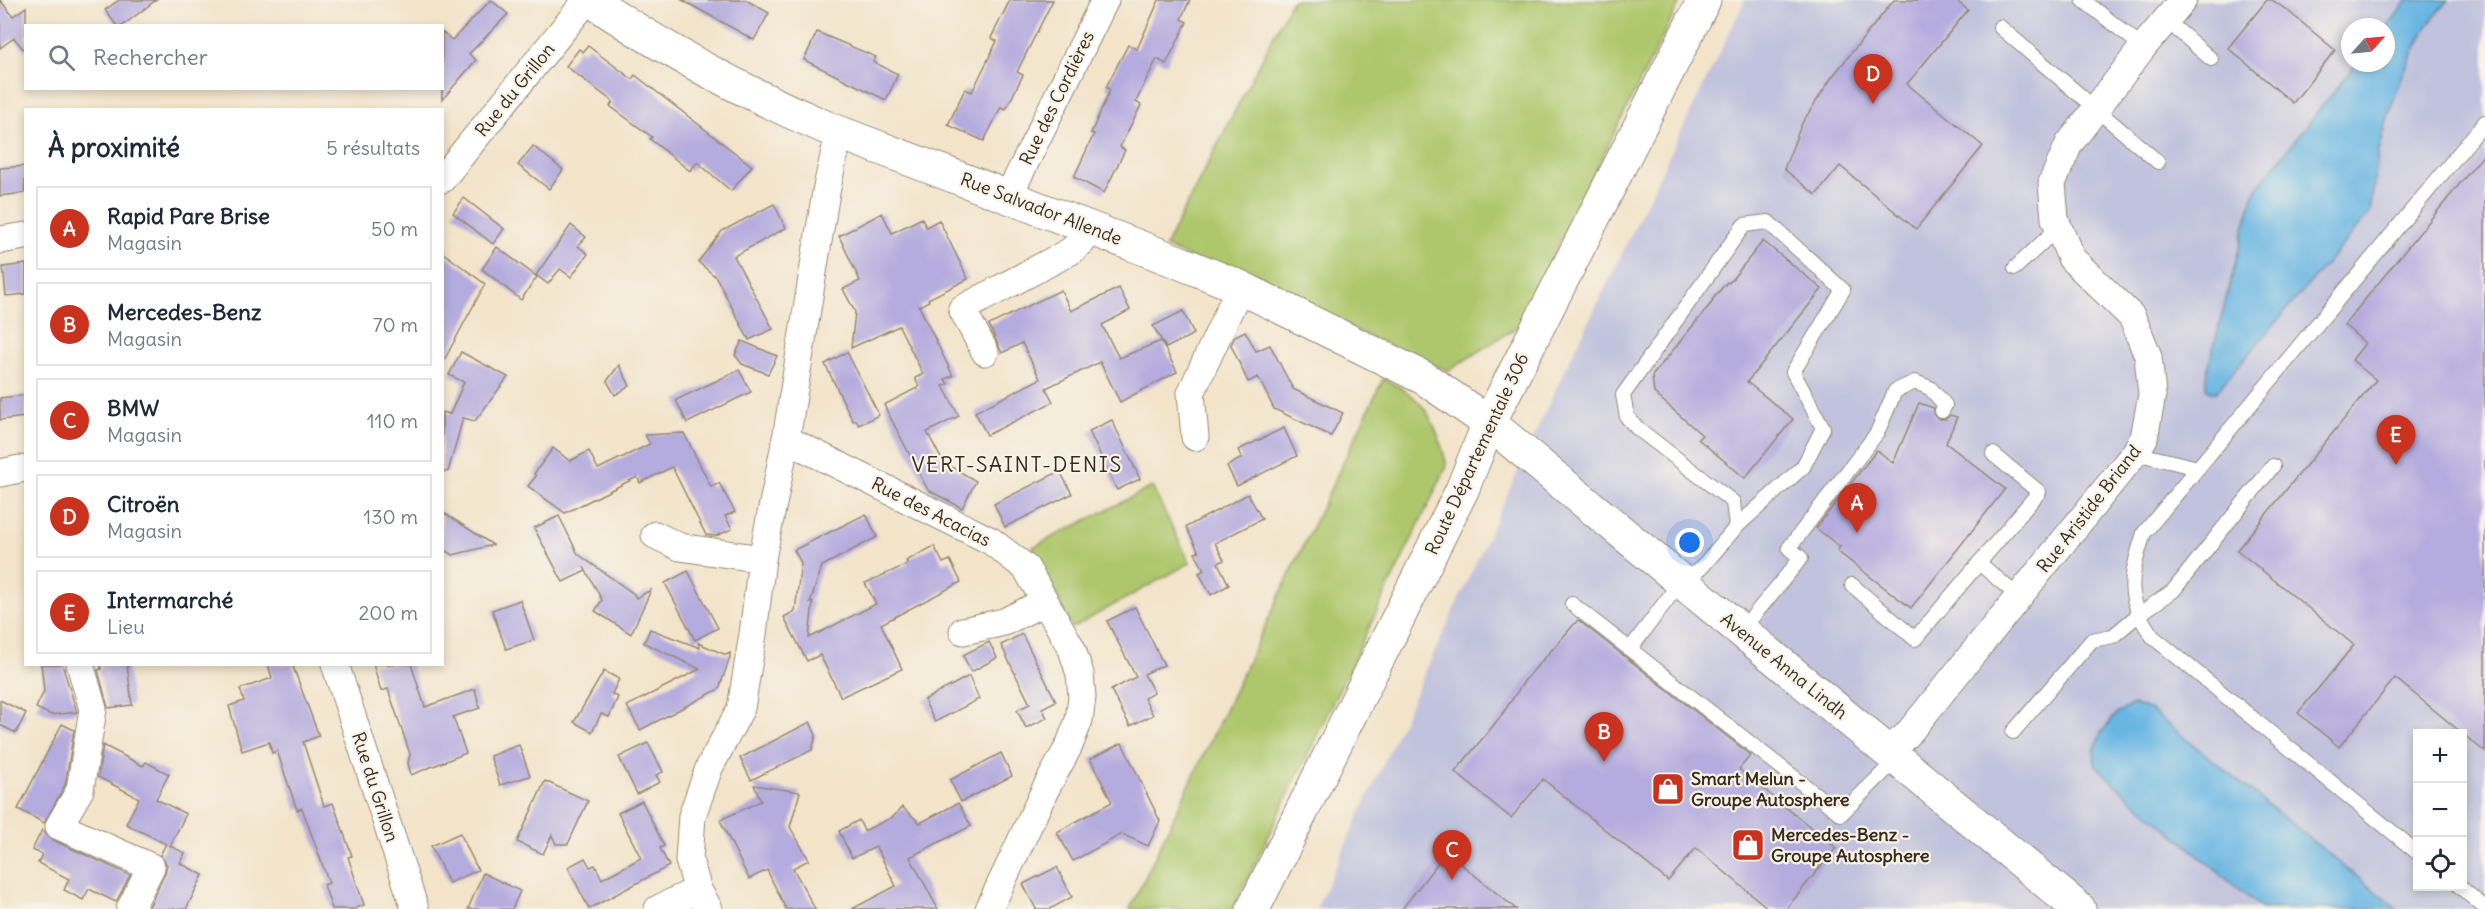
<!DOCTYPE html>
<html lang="fr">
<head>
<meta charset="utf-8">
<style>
  body { margin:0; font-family:Delius,sans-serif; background:#f6f6f7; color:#1f2937 }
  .controls { position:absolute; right:18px; bottom:18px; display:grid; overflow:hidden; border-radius:0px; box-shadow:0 3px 9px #0003 }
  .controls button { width:54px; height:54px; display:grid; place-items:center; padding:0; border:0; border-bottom:2px solid #e0e1e3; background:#fff; color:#1f2937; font:30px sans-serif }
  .compass { position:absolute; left:2341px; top:18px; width:54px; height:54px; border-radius:50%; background:#fff; box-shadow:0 3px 9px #0003; rotate:63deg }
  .you { position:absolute; left:1690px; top:543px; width:21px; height:21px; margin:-15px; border:4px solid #fff; border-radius:50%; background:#1a73e8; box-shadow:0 0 0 9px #1a73e833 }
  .badge { display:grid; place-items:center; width:39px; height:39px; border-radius:50%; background:#c8321e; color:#fff; font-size:20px; font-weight:700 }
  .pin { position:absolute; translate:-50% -50px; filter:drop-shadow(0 2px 3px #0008) }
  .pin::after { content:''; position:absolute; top:32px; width:21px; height:18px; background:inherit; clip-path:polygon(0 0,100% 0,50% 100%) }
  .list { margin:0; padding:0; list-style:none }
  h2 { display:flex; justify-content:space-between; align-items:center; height:78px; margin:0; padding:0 24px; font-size:26px }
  h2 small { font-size:20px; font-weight:400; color:#747a83 }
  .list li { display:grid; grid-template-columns:39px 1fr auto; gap:18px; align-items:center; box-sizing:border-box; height:84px; margin:0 12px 12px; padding:0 12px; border:2px solid #e0e1e3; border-radius:0px }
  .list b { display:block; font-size:22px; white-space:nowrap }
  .list p { margin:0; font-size:20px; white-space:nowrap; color:#747a83 }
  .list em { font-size:20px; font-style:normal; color:#747a83 }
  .icon { flex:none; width:33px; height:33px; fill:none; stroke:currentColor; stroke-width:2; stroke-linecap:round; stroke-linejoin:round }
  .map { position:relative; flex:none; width:2485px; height:909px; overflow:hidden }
  .search { position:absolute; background:#fff; box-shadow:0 3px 9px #0003; left:24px; top:24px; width:420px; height:66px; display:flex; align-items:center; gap:15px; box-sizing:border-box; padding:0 21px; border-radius:0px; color:#747a83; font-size:22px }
  .panel { position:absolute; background:#fff; box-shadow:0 3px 9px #0003; left:24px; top:108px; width:420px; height:558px; border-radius:0px }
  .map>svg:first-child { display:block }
  .industrial { fill:#c1c2dd; fill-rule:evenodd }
  .green { fill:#aec76c; stroke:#747845; stroke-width:1.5 }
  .water { fill:#69b6e3; stroke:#527080; stroke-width:1.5 }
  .building { fill:#b4abde }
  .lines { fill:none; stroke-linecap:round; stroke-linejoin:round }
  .service-casing { stroke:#978774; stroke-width:16 }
  .minor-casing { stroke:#978774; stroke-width:29 }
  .tertiary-casing { stroke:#978774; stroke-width:35 }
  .secondary-casing { stroke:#978774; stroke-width:35 }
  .primary-casing { stroke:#978774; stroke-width:35 }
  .service { stroke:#fff; stroke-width:14 }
  .minor { stroke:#fff; stroke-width:27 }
  .tertiary { stroke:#fff; stroke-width:33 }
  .secondary { stroke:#fff; stroke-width:33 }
  .primary { stroke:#fff; stroke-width:33 }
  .labels { text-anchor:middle; stroke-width:4.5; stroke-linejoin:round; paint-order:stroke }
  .street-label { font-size:18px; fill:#3b2a1e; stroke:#f7f3e8 }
  .poi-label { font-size:18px; font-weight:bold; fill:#3b2a1e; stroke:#f7f3e8; text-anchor:start }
  .quarter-label { font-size:21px; letter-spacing:1.5px; fill:#3b2a1e; stroke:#f7f3e8 }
</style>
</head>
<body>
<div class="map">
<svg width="2485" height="909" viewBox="0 0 2485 909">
  <rect width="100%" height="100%" fill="#f7f3e8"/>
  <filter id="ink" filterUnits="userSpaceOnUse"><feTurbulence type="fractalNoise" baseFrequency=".0167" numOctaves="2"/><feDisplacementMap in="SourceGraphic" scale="12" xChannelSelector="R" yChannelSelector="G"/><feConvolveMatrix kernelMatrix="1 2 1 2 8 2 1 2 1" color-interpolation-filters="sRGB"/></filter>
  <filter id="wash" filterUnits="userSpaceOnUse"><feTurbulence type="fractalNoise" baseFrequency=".008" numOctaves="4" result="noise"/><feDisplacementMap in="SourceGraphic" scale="24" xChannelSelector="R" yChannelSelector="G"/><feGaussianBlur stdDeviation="1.35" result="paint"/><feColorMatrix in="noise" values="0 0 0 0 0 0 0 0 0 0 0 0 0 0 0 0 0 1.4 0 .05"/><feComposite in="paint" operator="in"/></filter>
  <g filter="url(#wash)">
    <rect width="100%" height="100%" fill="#f3e4ca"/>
    <path class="industrial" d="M1745 0H2485V909H1316L1554 393ZM2350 27H2386V63H2350ZM2418 734H2462V886H2418Z"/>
    <g class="green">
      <polygon points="1292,0 1681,0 1517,327 1448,371 1165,247"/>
      <path d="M1383 379C1428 398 1435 422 1447 466L1233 909H1130Z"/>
      <polygon points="1152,487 1190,563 1072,628 1033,547"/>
    </g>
    <g class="water">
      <polygon points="2408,0 2449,0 2427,26 2403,74 2388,116 2378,155 2370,213 2216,392 2210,392 2206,388 2206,376 2252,199 2259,185 2357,63 2386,63 2386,28"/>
      <polygon points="2133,705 2149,709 2397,909 2262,909 2114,784 2095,764 2094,751 2101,733 2118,712"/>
    </g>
    <g id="blocks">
      <g class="building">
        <polygon points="0,0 13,16 26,7 26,52 14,38 0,48"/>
        <polygon points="119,0 156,0 122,26 117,26 105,10"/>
        <polygon points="491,0 508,14 469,54 476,60 442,100 442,32 452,40"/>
        <polygon points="682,0 746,0 769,13 754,40"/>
        <polygon points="1010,0 1053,0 1017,72 1023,75 1006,109 1001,107 984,141 948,125 965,89 972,92 997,41 991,38"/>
        <polygon points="1159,0 1190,0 1181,19 1187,22 1166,64 1157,59 1146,80 1136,102 1141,105 1120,147 1125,150 1104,193 1074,177 1094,134 1091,133 1110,90 1106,87 1128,45 1137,49"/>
        <polygon points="1894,0 1955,0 1968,10 1907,84 1983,146 1916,229 1840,166 1816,195 1784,169 1802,123 1832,77"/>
        <polygon points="2267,0 2272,0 2288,11 2335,50 2293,103 2228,48"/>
        <polygon points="817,32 876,57 873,62 898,74 886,100 804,60"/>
        <polygon points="588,46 632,79 635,75 752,166 731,191 697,162 690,171 650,139 652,137 610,106 613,102 566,66 579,49 583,52"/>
        <polygon points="533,146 563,170 549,189 518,165"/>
        <polygon points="2485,153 2485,752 2395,678 2339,747 2298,713 2354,645 2237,550 2376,380 2352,360 2365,343 2344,325"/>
        <polygon points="26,166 24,193 0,196 0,168"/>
        <polygon points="464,198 504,229 493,244 453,213"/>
        <polygon points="774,204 786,228 734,256 773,329 749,340 716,277 698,262 722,231"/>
        <polygon points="882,213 892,233 922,218 926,227 939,220 968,279 928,299 929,301 919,306 953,376 945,379 948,384 943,386 959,416 927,432 943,462 976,481 962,508 928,490 884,405 919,387 915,378 923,374 899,326 851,348 855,312 843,289 860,281 839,236"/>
        <polygon points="571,225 586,237 578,246 588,254 571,277 560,269 548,284 536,275"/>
        <polygon points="1763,241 1822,289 1747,382 1793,419 1745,478 1698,439 1702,435 1654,393 1652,376 1713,301 1712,300 1727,282 1729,283"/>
        <polygon points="497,247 537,277 521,300 482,269"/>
        <polygon points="442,252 485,284 442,364"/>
        <polygon points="26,264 26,294 6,296 3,267"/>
        <polygon points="1119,288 1130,310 1102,325 1119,358 1161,341 1177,372 1120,402 1100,362 1046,388 1053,402 987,435 975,412 1040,379 1022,343 1002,353 989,325 1061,290 1071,311"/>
        <polygon points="1183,311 1194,334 1166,348 1153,326"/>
        <polygon points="1245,331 1256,351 1270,345 1293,389 1343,413 1331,436 1274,409 1258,377 1248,382 1231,345 1235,336"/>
        <polygon points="742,341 777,356 768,374 742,364 735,355"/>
        <polygon points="461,352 508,377 475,421 463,418 448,472 442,471 442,412 450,414 464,382 449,375"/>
        <polygon points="847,352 879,415 859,425 856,420 853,421 825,364"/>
        <polygon points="619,365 630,386 615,395 607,381"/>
        <polygon points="739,370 751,392 687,423 676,400"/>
        <polygon points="26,395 26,417 0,420 0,398"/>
        <polygon points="1919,403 1934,408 1934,415 1939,419 1946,419 1950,415 1957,417 1946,443 2005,489 1911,608 1837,551 1840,547 1816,528 1877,450 1893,463"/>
        <polygon points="1112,420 1140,479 1117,490 1089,431"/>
        <polygon points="1284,428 1297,456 1237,486 1227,466 1242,458 1238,450"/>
        <polygon points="684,433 711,487 719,483 735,512 725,516 732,529 716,536 706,535 672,467 640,483 637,477 565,513 528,486 536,476 534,474 553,448 570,461 589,451 598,469 650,444 645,435"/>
        <polygon points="1060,471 1072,494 1005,527 994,504"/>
        <polygon points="1248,494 1262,519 1215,543 1224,560 1218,563 1229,585 1211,595 1199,573 1204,570 1195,553 1199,552 1186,527"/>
        <polygon points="442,512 458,522 493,545 453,555 442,549"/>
        <polygon points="866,514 877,537 822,566 810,603 813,602 809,638 876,604 865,583 908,564 906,561 934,546 943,563 950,560 961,582 881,624 902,669 841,697 820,655 807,661 784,617 795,611 801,563 794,550"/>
        <polygon points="559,516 578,554 634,594 636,598 651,590 631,634 595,611 602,600 584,567 586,571 563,582 534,528"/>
        <polygon points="688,571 718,628 695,640 665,583"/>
        <polygon points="520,600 534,640 506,649 492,610"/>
        <polygon points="1135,607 1164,665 1144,674 1154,693 1144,698 1153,715 1130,726 1111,690 1136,677 1107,621"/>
        <polygon points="1578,620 1751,755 1739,769 1836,848 1786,909 1769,909 1696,848 1668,881 1543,779 1511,818 1455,772 1501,716 1525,680"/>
        <polygon points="650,629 700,648 698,643 726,655 730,653 730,657 719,689 640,730 627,706 700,669 644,643"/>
        <polygon points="1022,634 1056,701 1042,708 1047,718 1026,728 1017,710 1030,704 1001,645"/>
        <polygon points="989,642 997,658 971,672 963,655"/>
        <polygon points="41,664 62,664 77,712 51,715 36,708 44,691"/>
        <polygon points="101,664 127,664 132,705 108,708 98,670 101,669"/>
        <polygon points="268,664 292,664 319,736 303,742 324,806 333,803 352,856 348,857 364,905 354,909 332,909 324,885 329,883 302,808 297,810 277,751 272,753 269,742 242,751 229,706 244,701 240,689 272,678"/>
        <polygon points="373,664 411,664 425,707 475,689 480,708 453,717 466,753 411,775 408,763 410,754 388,689 381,691"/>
        <polygon points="604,671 619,679 612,694 618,697 609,717 601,714 592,732 574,722"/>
        <polygon points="969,676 979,699 935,722 924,700"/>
        <polygon points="0,700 26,713 16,733 0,725"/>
        <polygon points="810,722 816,735 812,750 751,780 740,758"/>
        <polygon points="62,724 74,730 65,785 44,823 18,809"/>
        <polygon points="648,743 663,772 656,775 660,782 637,794 619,757"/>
        <polygon points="1122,743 1160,821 1148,846 1122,834 1073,861 1057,832 1112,802 1090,759"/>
        <polygon points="103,745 143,766 146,762 169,774 156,799 186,814 170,846 185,853 180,863 203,875 186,909 148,909 165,873 167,865 160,855 166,844 126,824 139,798 98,777"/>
        <polygon points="519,745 530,776 500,785 490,756"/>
        <polygon points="1001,753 1012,776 961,802 950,780"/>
        <polygon points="545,781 588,801 568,844 556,844 552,835 543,854 517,842"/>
        <polygon points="754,785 800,792 790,827 809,860 793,868 815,909 786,909 767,870 749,879 720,820 761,801"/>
        <polygon points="642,801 664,846 660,848 669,866 589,909 568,867 585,858 590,867 595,865 602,879 641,858 618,813"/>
        <polygon points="958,803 971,826 910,857 938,909 852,909 896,886 876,847 852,858 839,831 859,820 864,831 893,817 902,807 920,823"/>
        <polygon points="42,830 53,840 130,875 116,902 89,889 83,900 64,890 69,879 38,863 42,854 32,850"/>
        <polygon points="460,833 478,870 449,883 431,846"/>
        <polygon points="1446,852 1516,909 1402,909"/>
        <polygon points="1057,867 1072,897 1050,909 1036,909 1023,884"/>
        <polygon points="483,873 520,891 512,909 468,909"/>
      </g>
    </g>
  </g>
  <g filter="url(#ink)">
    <use href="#blocks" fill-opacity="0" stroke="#978774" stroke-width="1.5"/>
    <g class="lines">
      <g class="service-casing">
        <g id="service">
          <polyline points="2083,0 2143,47"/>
          <polyline points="2166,20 2211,59"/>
          <polyline points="2000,27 2158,162"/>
          <polyline points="2015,268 2059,227"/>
          <polyline points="2135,453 2198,468"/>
          <polyline points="1993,454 2039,492 1979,563 2020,598"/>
          <polyline points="1852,585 1915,639 1979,563"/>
          <polyline points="1572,604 1841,814 1887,769 1892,756"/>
          <polyline points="1741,631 1801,558 1789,548 1877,433 1895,391 1915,382 1930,388 1945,405 1942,411"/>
          <polyline points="1631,648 1672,593 1702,567 1736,527 1803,467 1823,428 1793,372 1843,290 1768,222 1744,225 1623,395 1627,417 1637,428 1733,502 1736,527"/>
          <polyline points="2013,732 2092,640 2113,636 2138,615 2173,591 2273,466"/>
          <path d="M2418 853 2153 637C2124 597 2130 578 2144 533L2485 122"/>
          <polyline points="2459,886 2485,908"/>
        </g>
      </g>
      <g class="minor-casing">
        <g id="minor">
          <polyline points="442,179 587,0"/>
          <polyline points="1008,197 1105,0"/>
          <polyline points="0,240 26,236"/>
          <polyline points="985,352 962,309 1069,252 1082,242 1089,228"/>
          <polyline points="1195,437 1191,393 1240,287"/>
          <polyline points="786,439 991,541 1026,568 1072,649 1080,674 1082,697 1079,720 1069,746 1045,790 989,909"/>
          <polyline points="0,473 20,469"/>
          <polyline points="655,535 680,547 762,559"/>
          <polyline points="963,631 1004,622 1044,602"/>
          <polyline points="80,664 93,709 80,790 59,826 151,867 130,909"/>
          <polyline points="335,664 415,909"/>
          <polyline points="1892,756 1897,743 1907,735 2135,453 2144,438 2152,395 2148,356 2132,317 2071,258 2055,219 2052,183 2069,144 2143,47 2183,0"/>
          <polyline points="658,909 698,890"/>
          <polyline points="709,909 698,890 689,860 692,816 709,768 741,708 753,634 762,559 786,439 826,192 839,133"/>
        </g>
      </g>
      <g class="tertiary-casing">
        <path id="tertiary" d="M591 0C664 50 744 92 825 127L1176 261 1240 287 1424 378 1489 423"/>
      </g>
      <g class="secondary-casing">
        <polyline id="secondary" points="1489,423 2079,909"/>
      </g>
      <g class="primary-casing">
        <polyline id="primary" points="1253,909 1462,490 1489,423 1704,0"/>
      </g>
      <use href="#service" class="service"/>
      <use href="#minor" class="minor"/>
      <use href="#tertiary" class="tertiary"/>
      <use href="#secondary" class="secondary"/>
      <use href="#primary" class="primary"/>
    </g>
  </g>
  <defs>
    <g id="shop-square" transform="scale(1.725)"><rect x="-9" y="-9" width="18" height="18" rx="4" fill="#c8321e" stroke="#f7f3e8"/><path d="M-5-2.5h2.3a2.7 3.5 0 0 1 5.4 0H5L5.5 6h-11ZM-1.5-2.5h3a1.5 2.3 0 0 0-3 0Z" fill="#fff"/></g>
  </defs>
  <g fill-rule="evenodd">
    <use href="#shop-square" x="1668" y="789"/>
    <use href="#shop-square" x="1748" y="845"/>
  </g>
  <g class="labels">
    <g class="street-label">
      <text transform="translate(515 90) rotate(-51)" y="6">Rue du Grillon</text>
      <text transform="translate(1057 98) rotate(-64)" y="6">Rue des Cordières</text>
      <text transform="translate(1041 209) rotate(21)" y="6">Rue Salvador Allende</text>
      <text transform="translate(1477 454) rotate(-65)" y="6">Route Départementale 306</text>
      <text transform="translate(2089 509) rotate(-52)" y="6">Rue Aristide Briand</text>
      <text transform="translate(931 512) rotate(27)" y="6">Rue des Acacias</text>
      <text transform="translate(1784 666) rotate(39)" y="6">Avenue Anna Lindh</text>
      <text transform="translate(375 787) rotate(72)" y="6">Rue du Grillon</text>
    </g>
    <g class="poi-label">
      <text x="1691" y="785">Smart Melun -<tspan x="1691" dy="21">Groupe Autosphere</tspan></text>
      <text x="1771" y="841">Mercedes-Benz -<tspan x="1771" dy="21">Groupe Autosphere</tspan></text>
    </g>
    <g class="quarter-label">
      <text x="1017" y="472">VERT-SAINT-DENIS</text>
    </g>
  </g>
</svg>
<div class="controls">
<button>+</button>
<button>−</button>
<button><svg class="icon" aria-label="locate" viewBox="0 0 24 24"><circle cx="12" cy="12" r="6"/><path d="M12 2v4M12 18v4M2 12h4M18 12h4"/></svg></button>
</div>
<svg class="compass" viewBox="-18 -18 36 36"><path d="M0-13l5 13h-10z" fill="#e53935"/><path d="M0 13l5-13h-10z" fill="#747a83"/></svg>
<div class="you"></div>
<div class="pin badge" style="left:1857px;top:533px">A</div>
<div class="pin badge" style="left:1604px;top:762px">B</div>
<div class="pin badge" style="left:1452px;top:880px">C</div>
<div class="pin badge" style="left:1873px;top:104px">D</div>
<div class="pin badge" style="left:2396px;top:465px">E</div>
<div class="search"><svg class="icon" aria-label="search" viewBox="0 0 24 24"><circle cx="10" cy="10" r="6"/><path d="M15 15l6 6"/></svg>Rechercher</div>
<section class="panel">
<h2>À proximité<small>5 résultats</small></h2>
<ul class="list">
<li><span class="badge">A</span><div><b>Rapid Pare Brise</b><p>Magasin</p></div><em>50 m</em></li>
<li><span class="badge">B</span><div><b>Mercedes-Benz</b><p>Magasin</p></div><em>70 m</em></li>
<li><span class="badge">C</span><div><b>BMW</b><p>Magasin</p></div><em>110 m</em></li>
<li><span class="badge">D</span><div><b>Citroën</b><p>Magasin</p></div><em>130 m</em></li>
<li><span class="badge">E</span><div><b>Intermarché</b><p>Lieu</p></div><em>200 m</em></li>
</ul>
</section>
</div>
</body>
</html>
